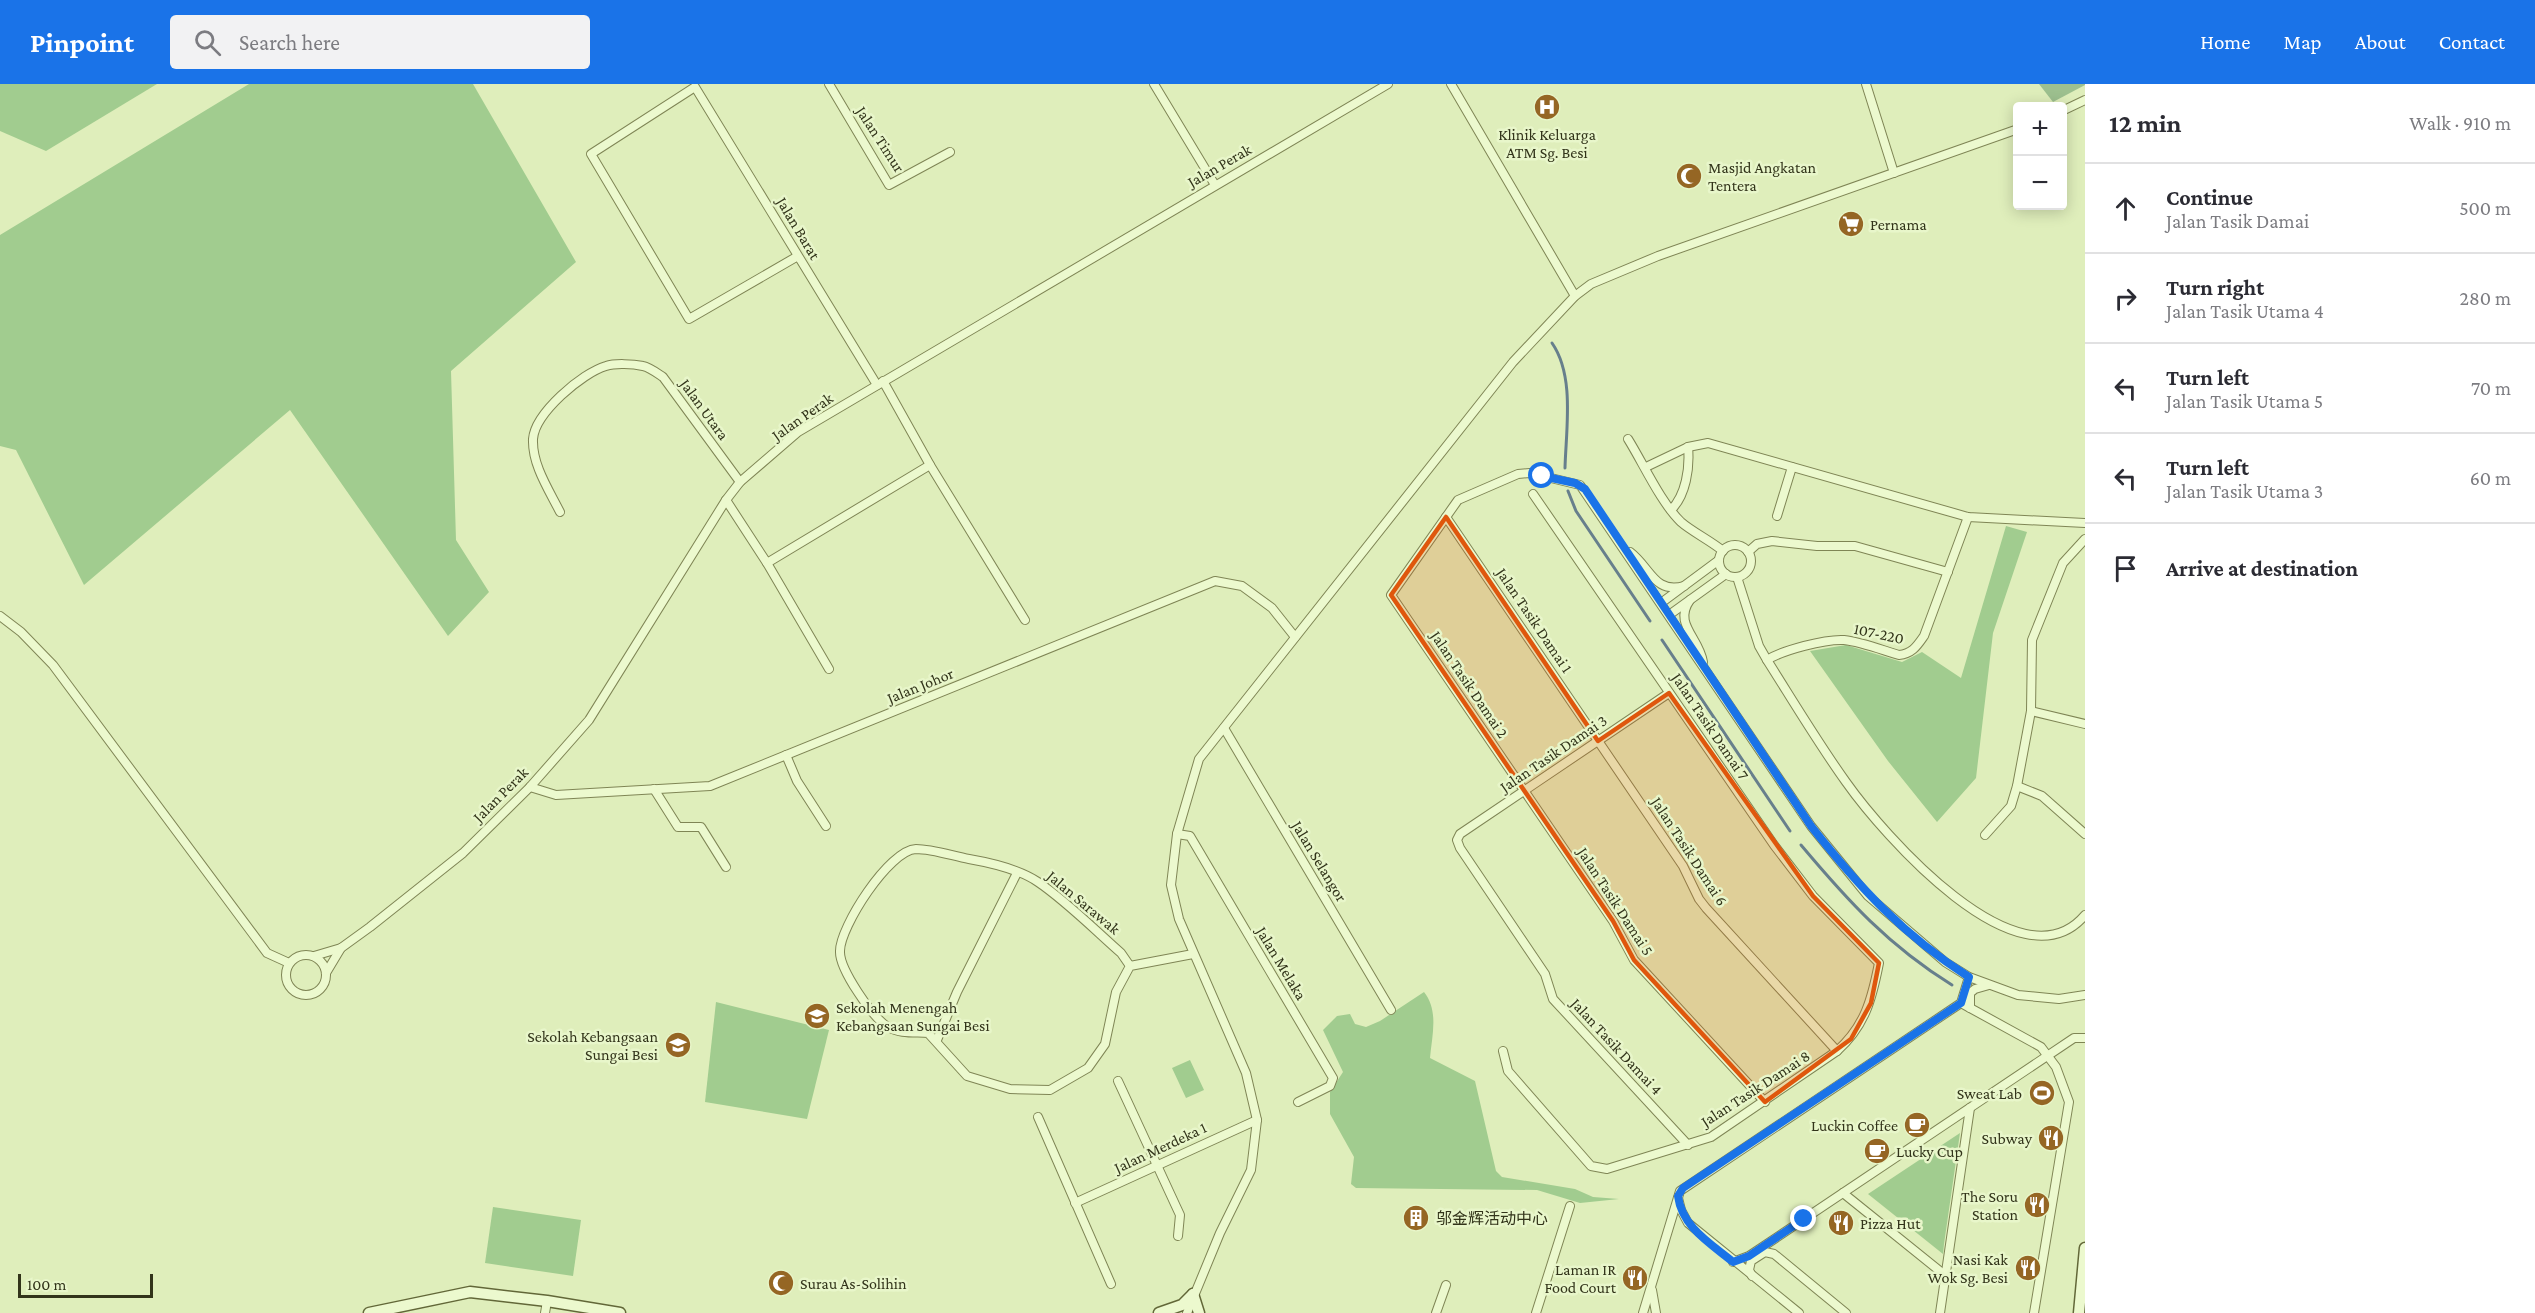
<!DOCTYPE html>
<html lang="en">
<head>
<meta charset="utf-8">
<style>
  body { margin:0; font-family:"Crimson Pro","Noto Sans SC",serif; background:#f2f2f3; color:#2b2b33 }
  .controls { position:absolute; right:18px; top:18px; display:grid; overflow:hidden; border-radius:6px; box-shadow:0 3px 15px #0003 }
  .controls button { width:54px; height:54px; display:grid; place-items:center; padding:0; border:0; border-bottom:2px solid #e1e1e2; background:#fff; color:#2b2b33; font:30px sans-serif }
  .scale { position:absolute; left:18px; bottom:15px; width:135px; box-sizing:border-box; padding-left:6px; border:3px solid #32341a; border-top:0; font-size:16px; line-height:21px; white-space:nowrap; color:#32341a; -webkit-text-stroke:4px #e8f6ca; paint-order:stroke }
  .stop { position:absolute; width:18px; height:18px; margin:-14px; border:4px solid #1a73e8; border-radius:50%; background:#fff }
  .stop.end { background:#1a73e8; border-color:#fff; box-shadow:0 2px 6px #0008 }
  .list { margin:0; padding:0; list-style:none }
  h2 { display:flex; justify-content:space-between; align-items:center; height:78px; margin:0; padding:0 24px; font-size:26px }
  h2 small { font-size:20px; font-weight:400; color:#7c7c81 }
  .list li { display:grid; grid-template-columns:39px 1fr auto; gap:18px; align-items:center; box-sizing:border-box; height:90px; padding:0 24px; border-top:2px solid #e1e1e2 }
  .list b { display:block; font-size:22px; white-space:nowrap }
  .list p { margin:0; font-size:20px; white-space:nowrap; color:#7c7c81 }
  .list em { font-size:20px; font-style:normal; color:#7c7c81 }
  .icon { flex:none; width:33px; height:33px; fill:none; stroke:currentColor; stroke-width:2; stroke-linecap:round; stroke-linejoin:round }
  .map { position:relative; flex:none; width:2085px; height:1229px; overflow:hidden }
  header { display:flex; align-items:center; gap:36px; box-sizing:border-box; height:84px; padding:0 30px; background:#1a73e8; color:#fff }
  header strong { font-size:28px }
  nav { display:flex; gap:33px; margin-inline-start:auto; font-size:21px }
  .search { width:420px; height:54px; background:#f2f2f3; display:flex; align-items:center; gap:15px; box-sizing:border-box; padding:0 21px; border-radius:6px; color:#7c7c81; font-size:22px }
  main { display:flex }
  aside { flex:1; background:#fff }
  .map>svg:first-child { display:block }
  .green { fill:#a1cc8f }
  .cemetery { fill:#9dc08f }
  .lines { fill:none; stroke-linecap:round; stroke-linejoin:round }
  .stream { stroke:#677f8c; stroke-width:3 }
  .street-casing { stroke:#7f8555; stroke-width:10 }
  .secondary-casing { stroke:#626738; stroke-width:13 }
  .street { stroke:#ecf9ce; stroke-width:8 }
  .secondary { stroke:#ecf9ce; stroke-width:10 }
  .route { stroke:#1a73e8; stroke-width:8 }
  .marked { fill:#df570d; fill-opacity:0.2; stroke:#df570d; stroke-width:4.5; stroke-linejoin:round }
  .labels { text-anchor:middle; stroke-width:5; stroke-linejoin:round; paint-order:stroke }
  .poi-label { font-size:16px; fill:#32341a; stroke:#e8f6ca; text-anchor:start }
  .street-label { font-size:16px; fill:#32341a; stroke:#e8f6ca }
</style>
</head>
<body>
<header>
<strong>Pinpoint</strong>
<div class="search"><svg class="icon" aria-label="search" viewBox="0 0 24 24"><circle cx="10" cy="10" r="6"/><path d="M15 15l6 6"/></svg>Search here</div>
<nav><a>Home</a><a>Map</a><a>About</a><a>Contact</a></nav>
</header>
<main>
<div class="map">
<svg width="2085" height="1229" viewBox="0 0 2085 1229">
  <rect width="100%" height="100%" fill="#dfeebb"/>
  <g class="green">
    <polygon points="0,0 157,0 46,67 0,47"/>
    <polygon points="249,0 473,0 576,178 451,287 456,456 489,508 448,552 290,326 84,501 16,366 0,362 0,151"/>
    <polygon points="2006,442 2027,448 1993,549 1976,694 1937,738 1888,677 1810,567 1846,561 1902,578 1922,568 1961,594"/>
    <path d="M1424 908C1439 927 1432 951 1430 974L1475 997 1496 1087 1502 1093 1575 1105 1593 1113 1619 1115 1580 1119 1537 1106 1356 1104 1351 1100 1354 1073 1330 1030V1008L1343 988 1323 946 1337 932 1350 930 1355 940 1366 943 1380 937Z"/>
    <polygon points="716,918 829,946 807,1035 705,1018"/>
    <polygon points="1190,976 1204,1006 1186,1014 1172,984"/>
    <polygon points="1960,1049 1944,1160 1943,1170 1868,1110"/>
    <polygon points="493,1123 581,1136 573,1192 485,1179"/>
  </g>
  <polygon class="cemetery" points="2039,0 2085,0 2085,1 2053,18"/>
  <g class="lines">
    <g class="stream">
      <path d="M1552 259C1575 292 1566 345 1565 384"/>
      <polyline points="1568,407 1576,427 1650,537"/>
      <polyline points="1662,556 1790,747"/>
      <path d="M1801 761C1848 817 1889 862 1952 901"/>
    </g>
    <g class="street-casing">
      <g id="street">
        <polyline points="829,0 889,101 950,68"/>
        <polyline points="1154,0 1215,101"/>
        <polyline points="1451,0 1575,212"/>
        <polyline points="1866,0 1894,89"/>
        <polyline points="2062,27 2085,16"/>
        <polyline points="798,172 689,235 591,70 695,3 877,301"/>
        <polyline points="883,297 930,381 1025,536"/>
        <path d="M1628 355C1643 379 1661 419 1681 438 1691 447 1711 457 1723 467"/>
        <polyline points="1646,383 1688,363 1708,359 1968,433 2085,439"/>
        <polyline points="726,416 767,479 829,585"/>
        <path d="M1671 426C1686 411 1690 384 1688 363"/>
        <path d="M560 428C549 406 532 381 533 355 535 329 582 289 606 282 615 279 633 280 643 282 649 283 657 289 663 293L740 398"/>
        <polyline points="1777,432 1792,383"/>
        <polyline points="1446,433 1683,782 1699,815 1706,824 1837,967"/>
        <circle cx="1735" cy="477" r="16"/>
        <path d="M1630 468C1651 484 1654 510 1684 502"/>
        <polyline points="1748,468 1757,460 1772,457 1817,462 1855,462 1948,488"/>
        <polyline points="767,479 930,381"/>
        <path d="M1737 493 1759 562 1767 576C1793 617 1818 659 1846 698 1882 749 2020 908 2085 831"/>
        <path d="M1690 516C1673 540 1699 553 1703 578"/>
        <polyline points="1661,519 1719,476"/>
        <polyline points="1669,531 1726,490"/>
        <polyline points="0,532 21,548 53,581 267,869 289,879"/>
        <path d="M1767 576C1783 566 1825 555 1844 556 1862 558 1882 566 1899 571 1912 570 1917 562 1924 552L1968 433"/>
        <polyline points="1669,609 1460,750 1457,756 1460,764 1545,890 1553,915 1688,1061"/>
        <polyline points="2031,627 2085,640"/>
        <polyline points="1224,644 1391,926"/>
        <polyline points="786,671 797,697 826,742"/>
        <polyline points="2017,702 2042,712 2085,750"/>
        <polyline points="530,703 556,711 710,702 1215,497 1242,502 1272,524 1295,553"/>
        <polyline points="654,705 678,743 701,743 726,783"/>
        <polyline points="1177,750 1190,752 1333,994 1330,1002 1298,1018"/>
        <polyline points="1985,751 2011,722 2017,702 2031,627 2032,556 2063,479 2085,455"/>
        <circle cx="306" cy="891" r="20"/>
        <polyline points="314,872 341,864 370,843 463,769 530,703 589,636 726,416 740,398 798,348 1388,0"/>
        <path d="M1130 882 1116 908 1105 960 1088 984 1050 1006 1010 1005 967 992 928 949C915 948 900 950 888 943 873 934 839 885 840 867 840 843 889 766 916 765 932 765 953 772 969 775 992 779 1019 785 1038 798 1065 816 1096 847 1121 869L1130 882 1193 870"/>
        <polyline points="326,889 341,864"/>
        <polyline points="1961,919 2041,963 2056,983 2069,1018 2034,1229"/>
        <polyline points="1970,924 1970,909 1975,905 1989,901"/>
        <polyline points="937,956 957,908 1017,789"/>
        <path d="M1503 967 1508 987 1591 1082 1607 1085 1711 1053 1837 967C1865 942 1872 915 1879 879L1813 812 1774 761 1533 410"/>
        <polyline points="1118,997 1180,1131 1178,1152"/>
        <polyline points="1765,1018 1634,876 1613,837 1391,511 1458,416 1518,390 1530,389 1580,401 1811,742 1868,812 1945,878 1969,893 2018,911 2059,915 2085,911"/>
        <polyline points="1038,1033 1111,1200"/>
        <polyline points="1843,1109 1946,1192"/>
        <polyline points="1678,1114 1681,1126 1688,1139 1799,1229"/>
        <polyline points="1075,1119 1257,1036"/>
        <polyline points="1733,1178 1749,1172 2074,954 2085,954"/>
        <polyline points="1752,1192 1749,1186 1751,1177 1765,1168 1774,1170 1846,1229"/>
        <polyline points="1652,1206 1656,1229"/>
        <polyline points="545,1229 547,1217"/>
        <polyline points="1187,1229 1220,1149 1251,1086 1257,1036 1246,989 1179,835 1171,801 1177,750 1199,675 1513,278 1575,212 1591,200 1658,172 2018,45"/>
        <polyline points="1436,1229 1446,1201"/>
        <polyline points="1536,1229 1570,1122"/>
        <polyline points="1643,1229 1680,1107 1961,919 1969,893"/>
        <polyline points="1940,1229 1970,1024"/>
      </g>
    </g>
    <g class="secondary-casing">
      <g id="secondary">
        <polyline points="1193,1210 1199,1229"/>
        <polyline points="369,1229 470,1208 547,1217 620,1229"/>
        <polyline points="1159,1229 1182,1221 1193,1210"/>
        <polyline points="2079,1229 2085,1164"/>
      </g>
    </g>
    <use href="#street" class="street"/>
    <use href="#secondary" class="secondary"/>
  </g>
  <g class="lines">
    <path class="route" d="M1542 392 1575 399 1585 405 1811 742C1858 802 1904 852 1969 893L1961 919 1683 1104 1678 1112C1682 1143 1710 1159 1733 1178L1749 1172 1804 1135"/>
  </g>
  <path class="marked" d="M1446 433 1598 657 1669 609 1813 812 1879 879 1871 919 1851 955 1765 1018 1634 876 1613 837 1391 511Z"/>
  <defs>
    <g id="hospital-disc" transform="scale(1.35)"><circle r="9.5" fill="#956624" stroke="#e8f6ca"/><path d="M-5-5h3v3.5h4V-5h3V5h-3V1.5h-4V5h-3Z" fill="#fff"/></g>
    <g id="mosque-disc" transform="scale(1.35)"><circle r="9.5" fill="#956624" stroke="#e8f6ca"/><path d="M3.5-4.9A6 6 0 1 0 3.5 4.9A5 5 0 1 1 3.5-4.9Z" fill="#fff"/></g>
    <g id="supermarket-disc" transform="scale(1.35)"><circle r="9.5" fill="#956624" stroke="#e8f6ca"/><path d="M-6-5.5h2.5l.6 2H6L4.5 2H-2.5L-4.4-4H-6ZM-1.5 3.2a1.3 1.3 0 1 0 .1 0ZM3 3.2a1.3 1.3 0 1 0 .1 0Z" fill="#fff"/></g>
    <g id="school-disc" transform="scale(1.35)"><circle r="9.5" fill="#956624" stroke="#e8f6ca"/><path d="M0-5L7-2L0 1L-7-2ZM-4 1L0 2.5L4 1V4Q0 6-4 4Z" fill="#fff"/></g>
    <g id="stadium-disc" transform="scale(1.35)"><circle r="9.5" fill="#956624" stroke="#e8f6ca"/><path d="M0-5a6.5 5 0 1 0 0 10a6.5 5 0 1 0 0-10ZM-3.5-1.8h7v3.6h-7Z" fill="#fff"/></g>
    <g id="cafe-disc" transform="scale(1.35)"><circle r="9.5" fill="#956624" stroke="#e8f6ca"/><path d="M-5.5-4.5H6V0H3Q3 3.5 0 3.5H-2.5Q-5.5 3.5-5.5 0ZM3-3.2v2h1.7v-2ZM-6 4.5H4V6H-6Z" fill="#fff"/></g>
    <g id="restaurant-disc" transform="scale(1.35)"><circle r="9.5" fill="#956624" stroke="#e8f6ca"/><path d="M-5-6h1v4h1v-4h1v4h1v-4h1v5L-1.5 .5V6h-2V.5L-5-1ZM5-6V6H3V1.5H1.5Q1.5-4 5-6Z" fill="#fff"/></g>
    <g id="building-disc" transform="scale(1.35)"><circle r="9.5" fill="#956624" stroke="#e8f6ca"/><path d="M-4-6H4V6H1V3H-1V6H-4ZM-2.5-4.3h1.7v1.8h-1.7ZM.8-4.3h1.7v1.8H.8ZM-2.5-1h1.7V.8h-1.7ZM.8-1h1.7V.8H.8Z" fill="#fff"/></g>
  </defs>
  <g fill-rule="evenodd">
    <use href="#hospital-disc" x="1547" y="23"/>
    <use href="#mosque-disc" x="1689" y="92"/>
    <use href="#supermarket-disc" x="1851" y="140"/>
    <use href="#school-disc" x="817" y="932"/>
    <use href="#school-disc" x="678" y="961"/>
    <use href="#stadium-disc" x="2042" y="1009"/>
    <use href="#cafe-disc" x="1917" y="1041"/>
    <use href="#restaurant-disc" x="2051" y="1054"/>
    <use href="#cafe-disc" x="1877" y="1067"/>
    <use href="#restaurant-disc" x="2037" y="1121"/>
    <use href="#building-disc" x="1416" y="1134"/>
    <use href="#restaurant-disc" x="1841" y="1139"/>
    <use href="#restaurant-disc" x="2028" y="1184"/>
    <use href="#restaurant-disc" x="1635" y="1194"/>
    <use href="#mosque-disc" x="781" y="1199"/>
  </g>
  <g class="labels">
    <g class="poi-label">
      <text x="1547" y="56" text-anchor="middle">Klinik Keluarga<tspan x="1547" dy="18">ATM Sg. Besi</tspan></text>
      <text x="1708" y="89">Masjid Angkatan<tspan x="1708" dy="18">Tentera</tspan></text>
      <text x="1870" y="146">Pernama</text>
      <text x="836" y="929">Sekolah Menengah<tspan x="836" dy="18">Kebangsaan Sungai Besi</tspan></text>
      <text x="658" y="958" text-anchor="end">Sekolah Kebangsaan<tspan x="658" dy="18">Sungai Besi</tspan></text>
      <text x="2022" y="1015" text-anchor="end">Sweat Lab</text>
      <text x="1898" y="1047" text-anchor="end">Luckin Coffee</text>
      <text x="2032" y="1060" text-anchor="end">Subway</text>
      <text x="1896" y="1073">Lucky Cup</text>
      <text x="2018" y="1118" text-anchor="end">The Soru<tspan x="2018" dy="18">Station</tspan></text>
      <text x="1436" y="1140">邬金辉活动中心</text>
      <text x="1860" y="1145">Pizza Hut</text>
      <text x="2008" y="1181" text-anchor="end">Nasi Kak<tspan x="2008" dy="18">Wok Sg. Besi</tspan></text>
      <text x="1616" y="1191" text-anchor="end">Laman IR<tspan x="1616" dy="18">Food Court</tspan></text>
      <text x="800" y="1205">Surau As-Solihin</text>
    </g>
    <g class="street-label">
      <text transform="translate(881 55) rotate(57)" y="6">Jalan Timur</text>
      <text transform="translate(1219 81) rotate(-30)" y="6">Jalan Perak</text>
      <text transform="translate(799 144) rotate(59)" y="6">Jalan Barat</text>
      <text transform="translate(705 325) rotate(54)" y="6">Jalan Utara</text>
      <text transform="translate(802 332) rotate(-35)" y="6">Jalan Perak</text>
      <text transform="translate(1535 536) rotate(56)" y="6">Jalan Tasik Damai 1</text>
      <text transform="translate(1879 549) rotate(12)" y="6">107-220</text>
      <text transform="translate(1470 600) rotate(56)" y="6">Jalan Tasik Damai 2</text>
      <text transform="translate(920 601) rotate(-22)" y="6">Jalan Johor</text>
      <text transform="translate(1711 642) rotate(56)" y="6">Jalan Tasik Damai 7</text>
      <text transform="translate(1553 669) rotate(-34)" y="6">Jalan Tasik Damai 3</text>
      <text transform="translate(500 710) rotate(-45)" y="6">Jalan Perak</text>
      <text transform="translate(1690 767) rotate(57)" y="6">Jalan Tasik Damai 6</text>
      <text transform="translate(1320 777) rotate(59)" y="6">Jalan Selangor</text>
      <text transform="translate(1616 817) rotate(57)" y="6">Jalan Tasik Damai 5</text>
      <text transform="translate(1084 818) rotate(40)" y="6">Jalan Sarawak</text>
      <text transform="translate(1282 879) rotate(59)" y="6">Jalan Melaka</text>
      <text transform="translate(1617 962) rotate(47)" y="6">Jalan Tasik Damai 4</text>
      <text transform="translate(1755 1004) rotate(-33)" y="6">Jalan Tasik Damai 8</text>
      <text transform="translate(1160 1063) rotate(-25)" y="6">Jalan Merdeka 1</text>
    </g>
  </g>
</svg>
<div class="controls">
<button>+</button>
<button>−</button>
</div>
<div class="scale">100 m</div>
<div class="stop" style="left:1542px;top:392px"></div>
<div class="stop end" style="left:1804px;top:1135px"></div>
</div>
<aside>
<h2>12 min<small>Walk · 910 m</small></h2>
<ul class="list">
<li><svg class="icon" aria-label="ahead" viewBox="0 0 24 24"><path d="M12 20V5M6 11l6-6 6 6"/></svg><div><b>Continue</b><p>Jalan Tasik Damai</p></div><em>500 m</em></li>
<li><svg class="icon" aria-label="right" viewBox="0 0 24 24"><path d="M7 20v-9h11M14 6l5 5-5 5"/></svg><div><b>Turn right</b><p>Jalan Tasik Utama 4</p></div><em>280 m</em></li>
<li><svg class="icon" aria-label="left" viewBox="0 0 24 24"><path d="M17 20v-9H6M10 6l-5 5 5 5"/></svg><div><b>Turn left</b><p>Jalan Tasik Utama 5</p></div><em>70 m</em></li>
<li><svg class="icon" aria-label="left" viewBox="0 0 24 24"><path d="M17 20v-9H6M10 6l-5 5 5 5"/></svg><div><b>Turn left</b><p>Jalan Tasik Utama 3</p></div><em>60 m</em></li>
<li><svg class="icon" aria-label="arrive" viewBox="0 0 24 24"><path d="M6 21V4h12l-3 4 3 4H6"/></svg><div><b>Arrive at destination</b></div></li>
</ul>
</aside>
</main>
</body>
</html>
